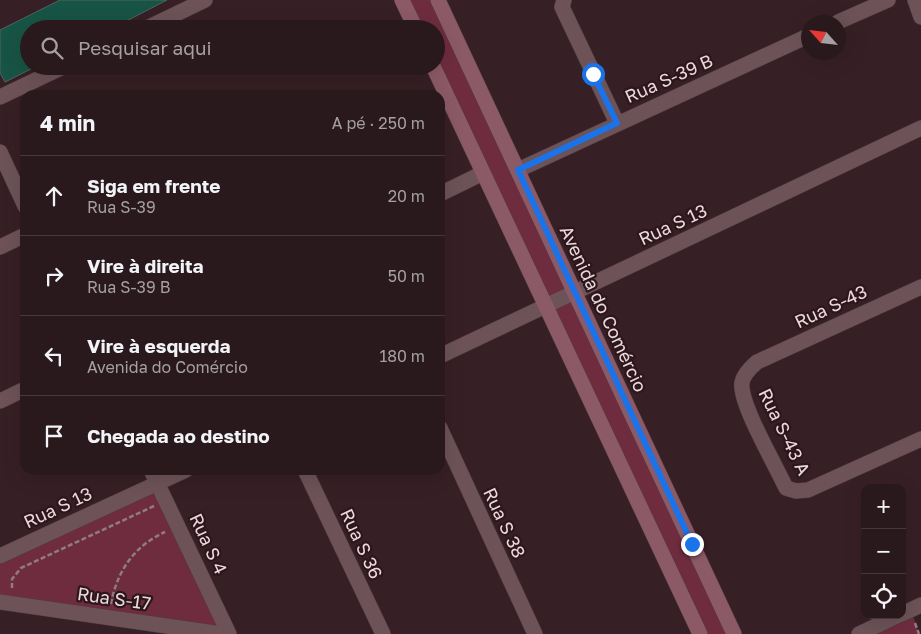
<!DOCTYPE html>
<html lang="pt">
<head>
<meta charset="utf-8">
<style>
  body { margin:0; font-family:"Golos Text",sans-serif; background:#312125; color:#f1f3f6 }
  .controls { position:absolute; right:15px; bottom:15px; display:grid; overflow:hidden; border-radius:10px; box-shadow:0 5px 20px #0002 }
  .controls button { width:45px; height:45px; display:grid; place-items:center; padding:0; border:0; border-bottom:1px solid #45373b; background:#29181c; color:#f1f3f6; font:25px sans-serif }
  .compass { position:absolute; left:801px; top:15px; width:45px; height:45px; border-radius:50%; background:#29181c; box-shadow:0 5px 20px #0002; rotate:297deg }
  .stop { position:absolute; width:15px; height:15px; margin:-11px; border:4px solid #1a73e8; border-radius:50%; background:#fff }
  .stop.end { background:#1a73e8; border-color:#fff; box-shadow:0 1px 5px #0008 }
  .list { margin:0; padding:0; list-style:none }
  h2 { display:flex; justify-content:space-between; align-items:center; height:65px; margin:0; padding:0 20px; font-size:21px }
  h2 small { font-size:16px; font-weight:400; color:#a5a0a3 }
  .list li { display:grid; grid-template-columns:32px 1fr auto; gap:15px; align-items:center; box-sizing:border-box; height:80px; padding:0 20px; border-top:1px solid #45373b }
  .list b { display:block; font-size:19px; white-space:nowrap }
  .list p { margin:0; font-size:16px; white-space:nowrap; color:#a5a0a3 }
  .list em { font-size:16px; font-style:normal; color:#a5a0a3 }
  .icon { flex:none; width:28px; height:28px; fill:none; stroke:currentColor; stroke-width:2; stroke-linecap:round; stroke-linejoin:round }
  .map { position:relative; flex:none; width:921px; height:634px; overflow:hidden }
  .search { position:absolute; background:#29181c; box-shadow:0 5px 20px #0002; left:20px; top:20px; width:425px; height:55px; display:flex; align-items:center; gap:12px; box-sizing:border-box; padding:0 18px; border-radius:28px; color:#a5a0a3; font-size:19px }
  .panel { position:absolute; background:#29181c; box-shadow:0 5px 20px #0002; left:20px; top:90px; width:425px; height:385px; border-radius:15px }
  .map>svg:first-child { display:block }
  .green { fill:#6f2c3f }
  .building { fill:#185445; stroke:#4a665d }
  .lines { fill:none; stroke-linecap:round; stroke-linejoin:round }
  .street-casing { stroke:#4e3b40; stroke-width:16 }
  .secondary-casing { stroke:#4e3b40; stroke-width:16 }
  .path { stroke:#8f7c80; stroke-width:2.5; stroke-dasharray:5 2.5; stroke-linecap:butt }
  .street { stroke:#6d5358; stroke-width:15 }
  .secondary { stroke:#8c5a66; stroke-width:15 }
  .route { stroke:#1a73e8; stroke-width:6 }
  .labels { text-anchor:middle; stroke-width:4.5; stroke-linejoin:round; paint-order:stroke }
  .street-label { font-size:18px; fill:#eadadd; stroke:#2d171c }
</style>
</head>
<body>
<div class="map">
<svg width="921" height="634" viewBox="0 0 921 634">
  <rect width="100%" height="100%" fill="#372025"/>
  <g class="green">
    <polygon points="402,0 438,0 734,634 700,634 436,66 436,29 415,29"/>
    <polygon points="157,483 229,634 0,602 0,556"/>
    <polygon points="911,610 919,634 862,634"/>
  </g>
  <polygon class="building" points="60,0 167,0 111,29 29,29 29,66 37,66 5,82 0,73 0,30"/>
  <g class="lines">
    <g class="street-casing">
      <g id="street">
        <polyline points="564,0 562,7 617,123"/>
        <polyline points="915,0 921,17"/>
        <polyline points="838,22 888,0"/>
        <polyline points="145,29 205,0"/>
        <polyline points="0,97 65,66"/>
        <polyline points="0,152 25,206"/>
        <polyline points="518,170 808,36"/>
        <polyline points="440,194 483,173"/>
        <polyline points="0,247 25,235"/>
        <path d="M921 287 757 362C750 368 740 378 742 388 744 411 775 464 786 488L796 491 808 490 921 439"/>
        <polyline points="440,356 921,128"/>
        <polyline points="0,401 25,389"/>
        <polyline points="440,428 535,634"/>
        <polyline points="151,470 229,634"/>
        <polyline points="305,470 383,634"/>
        <polyline points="0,556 186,470"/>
        <polyline points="0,602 222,634"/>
        <polyline points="902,614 921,605"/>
        <polyline points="859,634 899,615"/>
      </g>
    </g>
    <g class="secondary-casing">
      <g id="secondary">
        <polyline points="402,0 416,29"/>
        <polyline points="438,0 734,634"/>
        <polyline points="433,66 700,634"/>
      </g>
    </g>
    <g class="path">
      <polyline points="122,29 132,24"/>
      <polyline points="12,588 12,579 21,568 154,506"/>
      <path d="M111 604C117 571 134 546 165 532"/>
      <polyline points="915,623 919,634"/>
    </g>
    <use href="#street" class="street"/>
    <use href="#secondary" class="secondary"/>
  </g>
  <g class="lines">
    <polyline class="route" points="593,74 617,123 518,170 692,544"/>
  </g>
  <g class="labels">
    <g class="street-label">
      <text transform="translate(669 79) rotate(-24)" y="6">Rua S-39 B</text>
      <text transform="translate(673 225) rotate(-25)" y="6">Rua S 13</text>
      <text transform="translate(831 307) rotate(-25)" y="6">Rua S-43</text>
      <text transform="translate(603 309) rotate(65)" y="6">Avenida do Comércio</text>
      <text transform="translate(784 432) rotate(64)" y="6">Rua S-43 A</text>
      <text transform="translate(58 508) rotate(-25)" y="6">Rua S 13</text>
      <text transform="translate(504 523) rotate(65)" y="6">Rua S 38</text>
      <text transform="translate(208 544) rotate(65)" y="6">Rua S 4</text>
      <text transform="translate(361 544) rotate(65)" y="6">Rua S 36</text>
      <text transform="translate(114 599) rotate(8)" y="6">Rua S-17</text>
    </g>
  </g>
</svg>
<div class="controls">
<button>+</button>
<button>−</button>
<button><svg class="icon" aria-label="locate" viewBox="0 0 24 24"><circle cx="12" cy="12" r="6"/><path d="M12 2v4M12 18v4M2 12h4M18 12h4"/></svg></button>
</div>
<svg class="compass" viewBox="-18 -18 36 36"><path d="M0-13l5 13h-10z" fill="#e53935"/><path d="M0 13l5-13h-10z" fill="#a5a0a3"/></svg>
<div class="stop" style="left:593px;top:74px"></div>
<div class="stop end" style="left:692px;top:544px"></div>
<div class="search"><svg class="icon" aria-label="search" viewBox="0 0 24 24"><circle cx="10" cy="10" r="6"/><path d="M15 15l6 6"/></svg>Pesquisar aqui</div>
<section class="panel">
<h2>4 min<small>A pé · 250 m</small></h2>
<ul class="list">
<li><svg class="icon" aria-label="ahead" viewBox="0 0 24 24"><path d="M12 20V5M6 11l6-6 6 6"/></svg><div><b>Siga em frente</b><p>Rua S-39</p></div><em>20 m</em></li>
<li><svg class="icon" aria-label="right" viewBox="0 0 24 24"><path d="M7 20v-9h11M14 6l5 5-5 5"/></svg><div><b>Vire à direita</b><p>Rua S-39 B</p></div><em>50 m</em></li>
<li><svg class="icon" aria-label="left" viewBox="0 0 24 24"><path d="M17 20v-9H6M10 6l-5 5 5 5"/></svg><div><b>Vire à esquerda</b><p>Avenida do Comércio</p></div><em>180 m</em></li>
<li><svg class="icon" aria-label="arrive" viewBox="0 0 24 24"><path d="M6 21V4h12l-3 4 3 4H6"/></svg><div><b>Chegada ao destino</b></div></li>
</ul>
</section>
</div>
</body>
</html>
